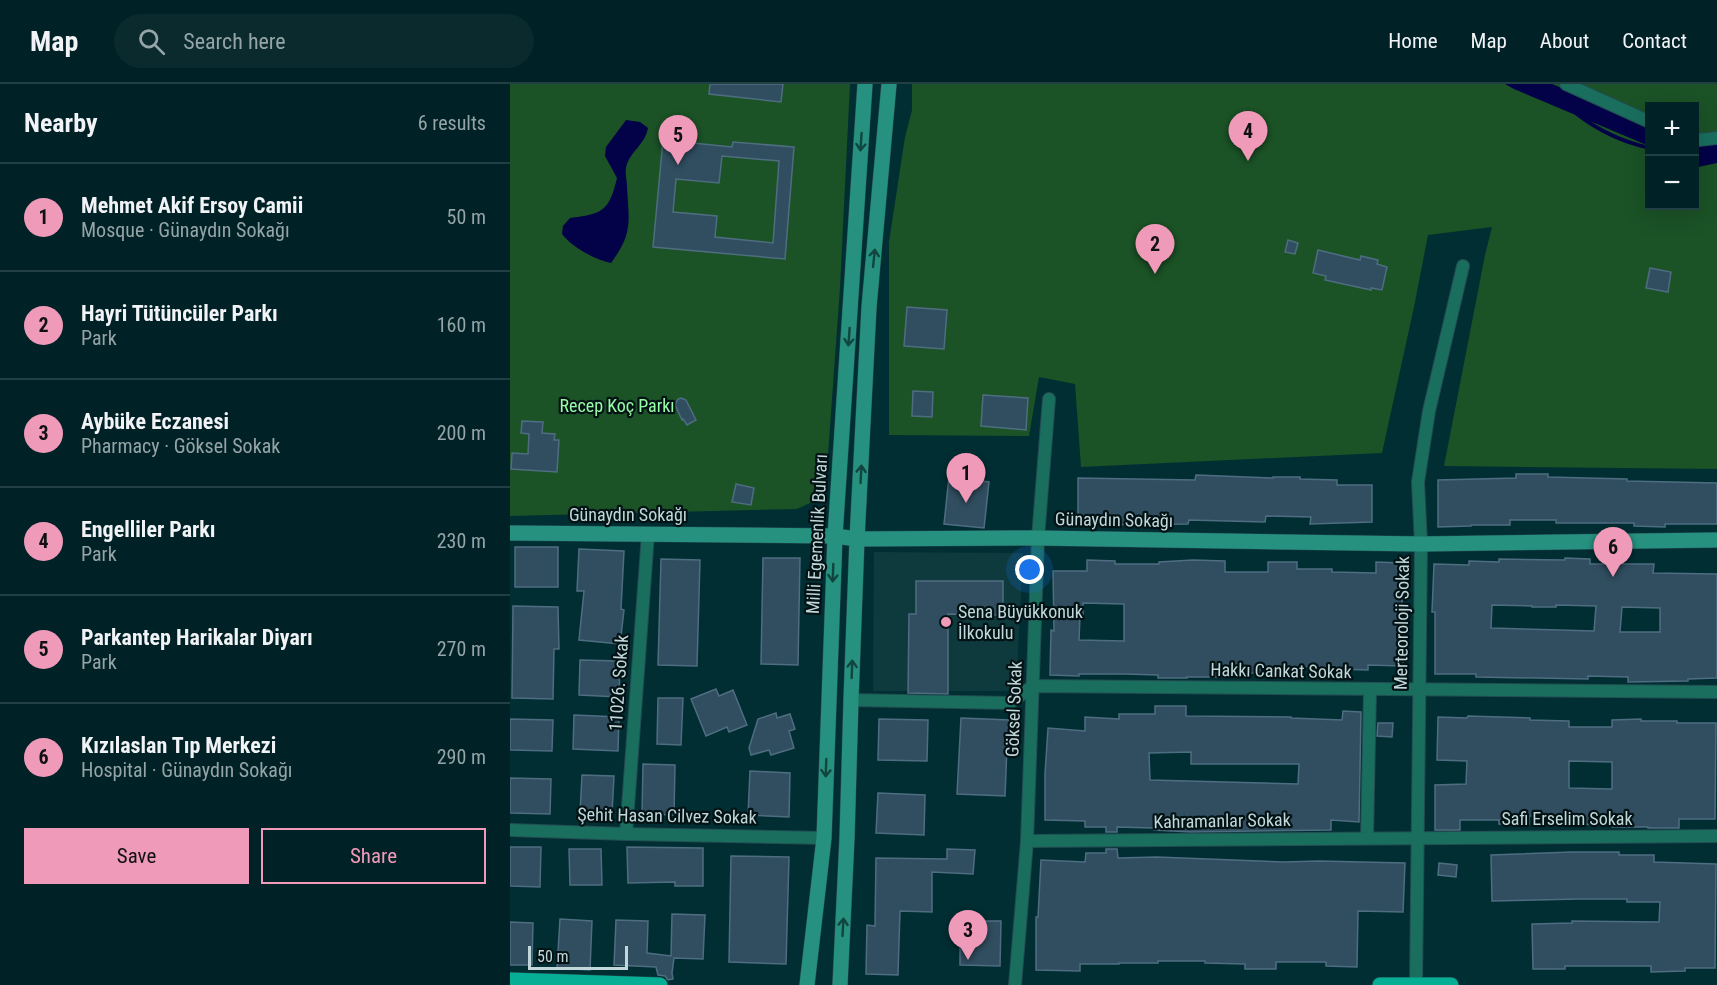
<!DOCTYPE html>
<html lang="en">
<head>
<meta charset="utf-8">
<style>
  body { margin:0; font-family:"Roboto Condensed",sans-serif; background:#0a2a2e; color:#f1f3f6 }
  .controls { position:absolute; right:18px; top:18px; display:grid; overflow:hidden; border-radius:0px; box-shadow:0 6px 24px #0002 }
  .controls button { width:54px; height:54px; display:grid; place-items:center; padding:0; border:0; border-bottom:2px solid #223f43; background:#002226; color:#f1f3f6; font:30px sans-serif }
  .scale { position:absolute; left:18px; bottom:15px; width:100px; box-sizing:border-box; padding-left:6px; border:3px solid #c1d7da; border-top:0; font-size:16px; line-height:21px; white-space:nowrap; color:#c1d7da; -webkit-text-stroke:4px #031315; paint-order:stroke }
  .you { position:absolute; left:520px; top:486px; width:21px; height:21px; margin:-15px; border:4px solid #fff; border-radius:50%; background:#1a73e8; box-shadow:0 0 0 9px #1a73e833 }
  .badge { display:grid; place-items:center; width:39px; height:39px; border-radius:50%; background:#ef9ab8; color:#111; font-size:20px; font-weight:700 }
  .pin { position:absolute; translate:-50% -50px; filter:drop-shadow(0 2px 3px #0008) }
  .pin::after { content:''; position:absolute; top:32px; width:21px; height:18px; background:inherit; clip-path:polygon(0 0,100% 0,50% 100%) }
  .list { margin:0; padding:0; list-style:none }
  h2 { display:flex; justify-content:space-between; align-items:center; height:78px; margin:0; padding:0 24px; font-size:26px }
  h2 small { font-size:20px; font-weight:400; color:#95a4a7 }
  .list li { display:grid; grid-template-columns:39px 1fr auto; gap:18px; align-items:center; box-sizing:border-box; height:108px; padding:0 24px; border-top:2px solid #223f43 }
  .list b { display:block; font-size:22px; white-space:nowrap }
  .list p { margin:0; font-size:20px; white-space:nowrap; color:#95a4a7 }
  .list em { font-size:20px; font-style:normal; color:#95a4a7 }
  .actions { display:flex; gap:12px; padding:18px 24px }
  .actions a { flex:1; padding:14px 0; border:2px solid #ef9ab8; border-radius:0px; text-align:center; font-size:21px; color:#ef9ab8 }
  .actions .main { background:#ef9ab8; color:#111 }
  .icon { flex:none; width:33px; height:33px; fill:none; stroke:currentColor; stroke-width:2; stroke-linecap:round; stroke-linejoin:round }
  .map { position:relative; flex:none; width:1207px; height:901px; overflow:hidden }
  header { display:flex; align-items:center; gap:36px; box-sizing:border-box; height:84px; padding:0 30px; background:#002226; border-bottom:2px solid #223f43 }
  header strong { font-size:28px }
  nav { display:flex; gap:33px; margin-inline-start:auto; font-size:21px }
  .search { width:420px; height:54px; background:#0a2a2e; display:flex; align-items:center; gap:15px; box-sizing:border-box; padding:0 21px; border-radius:33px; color:#95a4a7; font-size:22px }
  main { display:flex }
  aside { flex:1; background:#002226 }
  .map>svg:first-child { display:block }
  .built { fill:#0e3a3e }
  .green { fill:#1b5226; fill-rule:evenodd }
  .water { fill:#030147 }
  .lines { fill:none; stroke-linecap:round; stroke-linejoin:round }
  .stream { stroke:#030147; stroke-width:4 }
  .building { fill:#304e60; stroke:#4f6d81; stroke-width:1.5; fill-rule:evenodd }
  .street-casing { stroke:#234c51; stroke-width:14 }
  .secondary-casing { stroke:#234c51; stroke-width:16 }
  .primary-casing { stroke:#234c51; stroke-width:16 }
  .street { stroke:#196e5e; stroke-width:12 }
  .secondary { stroke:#26917e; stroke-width:15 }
  .primary { stroke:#06ae95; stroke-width:15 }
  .oneway { stroke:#11453f }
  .poi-dot { fill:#ef9ab8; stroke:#031315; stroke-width:2 }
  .labels { text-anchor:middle; stroke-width:4.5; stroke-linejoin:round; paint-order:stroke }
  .park-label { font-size:18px; fill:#97fca5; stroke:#031315 }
  .street-label { font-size:18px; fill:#c1d7da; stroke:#031315 }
  .poi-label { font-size:18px; fill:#c1d7da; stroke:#031315; text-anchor:start }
</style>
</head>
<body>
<header>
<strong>Map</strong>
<div class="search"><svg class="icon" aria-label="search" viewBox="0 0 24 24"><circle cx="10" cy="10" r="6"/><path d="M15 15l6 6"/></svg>Search here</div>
<nav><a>Home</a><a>Map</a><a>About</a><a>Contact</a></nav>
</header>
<main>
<aside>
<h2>Nearby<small>6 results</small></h2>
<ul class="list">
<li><span class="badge">1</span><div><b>Mehmet Akif Ersoy Camii</b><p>Mosque · Günaydın Sokağı</p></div><em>50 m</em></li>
<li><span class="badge">2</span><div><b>Hayri Tütüncüler Parkı</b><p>Park</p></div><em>160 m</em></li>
<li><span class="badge">3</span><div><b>Aybüke Eczanesi</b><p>Pharmacy · Göksel Sokak</p></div><em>200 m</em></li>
<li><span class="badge">4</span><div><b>Engelliler Parkı</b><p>Park</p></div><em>230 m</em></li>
<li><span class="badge">5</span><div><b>Parkantep Harikalar Diyarı</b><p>Park</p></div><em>270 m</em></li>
<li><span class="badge">6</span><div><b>Kızılaslan Tıp Merkezi</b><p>Hospital · Günaydın Sokağı</p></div><em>290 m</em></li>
</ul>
<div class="actions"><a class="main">Save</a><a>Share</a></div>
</aside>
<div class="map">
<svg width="1207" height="901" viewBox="0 0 1207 901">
  <rect width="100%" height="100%" fill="#002e33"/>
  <polygon class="built" points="364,468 513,469 506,607 363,607"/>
  <g class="green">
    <polygon points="0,0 340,0 330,204 315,412 287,425 0,432"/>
    <path d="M402 0H1207V385L934 382 975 171 982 143 918 151 904 223 872 369 571 383 565 300 529 293 519 352 379 351V158L395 53 402 26ZM1140 22H1184V122H1140Z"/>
  </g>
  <g class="water">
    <polygon points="995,0 1042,0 1139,41 1139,62 1004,5"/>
    <path d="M116 36 130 38 138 44C135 61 119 68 116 84 115 90 117 97 117 103 119 138 123 149 101 179 84 175 63 164 52 150L53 142 60 134C92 130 99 128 107 94L95 72 96 63Z"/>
    <polygon points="1207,59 1207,79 1188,83 1185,81 1184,60 1189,62"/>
  </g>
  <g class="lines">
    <path class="stream" d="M1067 30C1089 47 1112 58 1140 64"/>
  </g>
  <g class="building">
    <polygon points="200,0 273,0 271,18 199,10"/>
    <path d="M153 56 222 63 223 58 284 63 275 175 143 163ZM212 72 269 77 263 159 205 153 207 132 163 128 166 95 209 99Z"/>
    <polygon points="778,156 788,159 785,170 775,168"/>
    <polygon points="808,166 850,176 851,172 868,176 867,180 877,183 872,206 861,204 861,206 815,196 816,192 803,189"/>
    <polygon points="1140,184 1161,188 1158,208 1136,204"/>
    <polygon points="397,223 437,226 434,265 394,262"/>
    <polygon points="403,307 423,308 422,333 402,332"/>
    <polygon points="473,311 518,314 516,346 471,342"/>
    <polygon points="171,314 176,316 186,336 177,341 173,335 172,336 165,321 168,315"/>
    <polygon points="12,337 33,338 32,349 45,350 44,356 49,356 47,388 1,385 2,369 18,370 19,350 11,349"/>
    <polygon points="1006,390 1038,390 1038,393 1117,395 1117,397 1207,399 1207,440 1155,440 1155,443 1124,442 1124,439 1046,439 1046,436 1000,436 1000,441 961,441 961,442 928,443 928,396 1006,394"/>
    <polygon points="686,391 763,394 763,393 790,393 790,395 827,396 827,401 862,401 862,438 800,440 801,433 756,432 755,438 679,436 678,440 568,441 568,394 685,396"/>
    <polygon points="439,393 479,398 474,444 434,440"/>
    <polygon points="226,400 244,404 241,421 222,418"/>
    <rect x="5" y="463" width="43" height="40"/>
    <polygon points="69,465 114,467 111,525 114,526 110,560 69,556 74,507 67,507"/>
    <polygon points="253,474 290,474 288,581 251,580"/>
    <path d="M1055 474 1080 475V480H1144L1143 489 1207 490V594L1178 595V597L1118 598V593L1078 592V595L966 593V590H925V528H922L924 480 959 481V477L989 478V475L1055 476ZM982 521 1022 522V523H1046V521L1086 522 1084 547 981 544ZM1112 523 1150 524V548H1110Z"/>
    <polygon points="151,475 190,476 187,582 148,581"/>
    <path d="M577 476 605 477V480H649V478L683 476 715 477V488H758V478H787V485H822V488L866 489V478L894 479 891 541H894L893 582 858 581V586L828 585V583L750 582V589H712V593H677V594H648V591L614 590H569V592L540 591 541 546 544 547 543 487H577ZM573 519 614 520V557L569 556 570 532H573Z"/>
    <polygon points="406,497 493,497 493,531 438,530 438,610 398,609 399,530 406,530"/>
    <polygon points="3,522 48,523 49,565 44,565 43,615 2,614"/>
    <polygon points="70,576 110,577 109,613 69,611"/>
    <polygon points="206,605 209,612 223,606 237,641 219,648 217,643 196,652 181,615"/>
    <polygon points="148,614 173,614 171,661 147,660"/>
    <path d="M645 622H676V632L781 633V634L832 636 833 627 851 628 849 738 821 736V746L681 748 644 746V744L607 743V748H596V743H575V737L535 736V690L538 644 575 647V633L609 635V630H645ZM681 668V680H789L788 700 640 696 639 669Z"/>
    <polygon points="266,629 267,634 280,630 285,645 279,647 284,664 261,671 259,666 241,671 239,664 248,635"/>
    <polygon points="64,631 109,633 108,667 63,665"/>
    <path d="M958 632 1020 634V636L1059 637V643H1102V636L1131 635V637H1167V639H1206L1205 735H1169V744H1138V743H1102V741L1065 740V732H1019V740H989V736H950V746H925V701L956 700 957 677 927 676 928 633 957 634ZM1059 677 1102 678V705L1059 704Z"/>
    <polygon points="451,634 500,636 499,663 497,663 495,712 447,710"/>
    <polygon points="0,635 43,636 42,667 0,666"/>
    <polygon points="369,635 418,636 417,677 368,676"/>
    <polygon points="868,639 883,639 882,653 867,652"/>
    <polygon points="133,680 165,681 164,731 132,730"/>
    <polygon points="240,687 280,689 279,733 238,731"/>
    <polygon points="72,691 104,692 102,730 70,729"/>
    <polygon points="0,694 41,695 40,730 0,729"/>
    <polygon points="368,709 415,711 414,751 366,749"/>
    <polygon points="0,763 31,763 30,803 0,802"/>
    <polygon points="117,763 193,764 193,802 165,802 165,798 118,799"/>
    <polygon points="59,765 91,765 92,801 60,801"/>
    <polygon points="437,765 465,766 463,790 422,788 422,828 390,827 388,891 356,890 357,841 365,842 366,774 437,775"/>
    <polygon points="596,765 607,765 608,774 647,773 774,778 809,777 895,779 893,828 848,827 847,883 816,882 816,878 766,878 766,885 735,885 735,880 695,879 695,877 648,877 648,879 609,879 609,880 570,880 570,887 526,886 526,833 528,833 531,776 575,778 576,769 596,769"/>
    <polygon points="1062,768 1109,768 1109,771 1144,771 1144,778 1206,780 1205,884 1175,884 1175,887 1141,888 1141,882 1055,882 1055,885 1023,885 1022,840 1062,839 1062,837 1149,838 1150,818 1117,818 1117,815 1069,815 982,817 981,771"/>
    <polygon points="221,772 279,773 276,880 219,878"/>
    <polygon points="929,779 947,781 946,793 928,791"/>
    <polygon points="162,830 195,831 193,875 164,874 162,889 163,895 158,896 155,892 148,891 146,883 104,881 106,836 138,837 137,869 161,872"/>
    <polygon points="50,835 82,837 80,886 47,884"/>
    <polygon points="450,837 491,837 490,882 450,881"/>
    <polygon points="0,838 23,839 22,881 0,881"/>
  </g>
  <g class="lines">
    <g class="street-casing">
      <g id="street">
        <polyline points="1056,0 1140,38"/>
        <polyline points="1184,55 1188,56 1207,54"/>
        <polyline points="341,616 500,619 523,602 1207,608"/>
        <polyline points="0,746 116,750 314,754"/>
        <polyline points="116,750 138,450"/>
        <polyline points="857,754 860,606"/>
        <polyline points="517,757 1207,752"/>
        <polyline points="505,901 517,757 528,454 539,315"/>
        <polyline points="906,901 911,460 908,398 919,327 953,182"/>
      </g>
    </g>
    <g class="secondary-casing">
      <g id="secondary">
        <polyline points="0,449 325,452 347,455 528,454 911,460 1207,456"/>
        <polyline points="297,901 314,754 325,452 355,0"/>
        <polyline points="330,901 337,754 341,616 347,455 359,223 379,0"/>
      </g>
    </g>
    <g class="primary-casing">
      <g id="primary">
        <polyline points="0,896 150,901"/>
        <polyline points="870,901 941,901"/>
      </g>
    </g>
    <use href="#street" class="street"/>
    <use href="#secondary" class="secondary"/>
    <use href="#primary" class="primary"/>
  </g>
  <defs><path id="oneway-shaft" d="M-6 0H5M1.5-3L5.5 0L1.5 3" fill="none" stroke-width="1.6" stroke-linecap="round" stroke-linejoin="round" transform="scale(1.5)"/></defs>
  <g class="oneway">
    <use href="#oneway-shaft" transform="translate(351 58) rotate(94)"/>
    <use href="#oneway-shaft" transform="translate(364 174) rotate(-84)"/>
    <use href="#oneway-shaft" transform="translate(339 253) rotate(94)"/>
    <use href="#oneway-shaft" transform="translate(351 390) rotate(-87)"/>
    <use href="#oneway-shaft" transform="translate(323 489) rotate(92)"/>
    <use href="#oneway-shaft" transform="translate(342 585) rotate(-88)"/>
    <use href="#oneway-shaft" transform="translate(316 684) rotate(92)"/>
    <use href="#oneway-shaft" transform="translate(333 843) rotate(-87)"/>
  </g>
  <circle class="poi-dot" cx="436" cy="538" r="6"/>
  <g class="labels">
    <g class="park-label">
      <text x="107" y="328">Recep Koç Parkı</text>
    </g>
    <g class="street-label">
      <text x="118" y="437">Günaydın Sokağı</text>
      <text transform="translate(604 436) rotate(1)" y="6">Günaydın Sokağı</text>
      <text transform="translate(307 450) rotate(-87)" y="6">Milli Egemenlik Bulvarı</text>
      <text transform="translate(892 539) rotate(-89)" y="6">Merteoroloji Sokak</text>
      <text transform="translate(771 587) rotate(1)" y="6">Hakkı Cankat Sokak</text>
      <text transform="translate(109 599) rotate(-86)" y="6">11026. Sokak</text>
      <text transform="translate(504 625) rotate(-88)" y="6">Göksel Sokak</text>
      <text transform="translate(157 732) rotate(1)" y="6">Şehit Hasan Cilvez Sokak</text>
      <text x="1057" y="741">Safi Erselim Sokak</text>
      <text transform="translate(712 737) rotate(-1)" y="6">Kahramanlar Sokak</text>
    </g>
    <g class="poi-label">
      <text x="448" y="534">Sena Büyükkonuk<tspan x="448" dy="21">İlkokulu</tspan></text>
    </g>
  </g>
</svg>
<div class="controls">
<button>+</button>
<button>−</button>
</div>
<div class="scale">50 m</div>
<div class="you"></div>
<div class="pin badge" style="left:456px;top:419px">1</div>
<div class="pin badge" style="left:645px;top:190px">2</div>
<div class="pin badge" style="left:458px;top:876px">3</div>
<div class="pin badge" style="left:738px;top:77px">4</div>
<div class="pin badge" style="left:168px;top:81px">5</div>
<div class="pin badge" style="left:1103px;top:493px">6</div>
</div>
</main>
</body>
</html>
